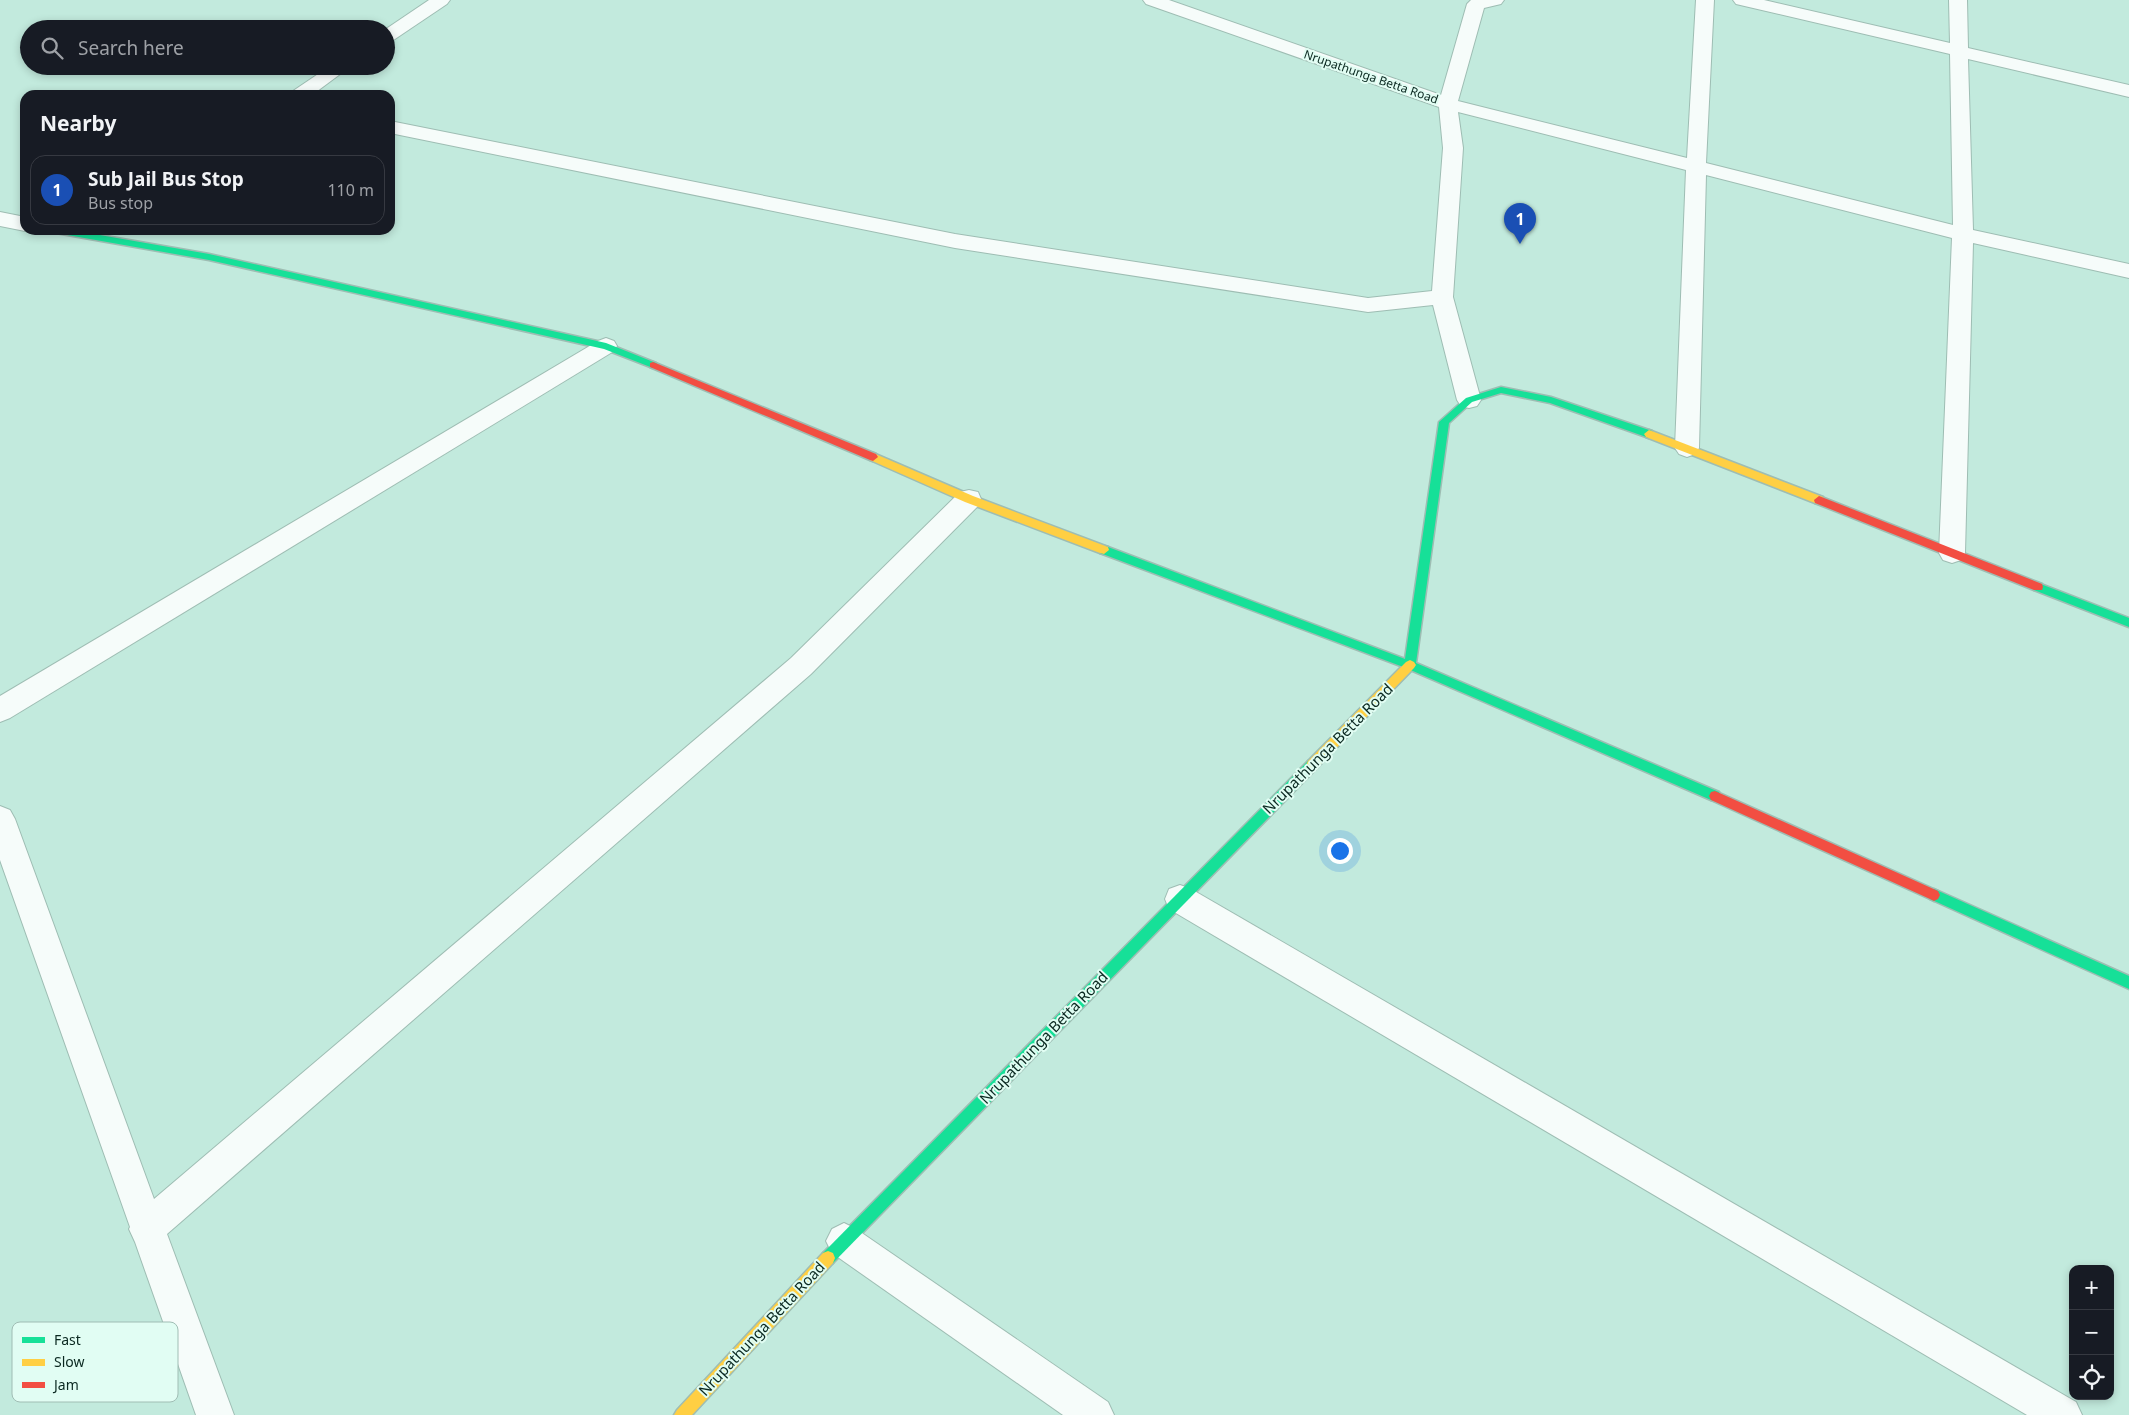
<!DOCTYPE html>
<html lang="en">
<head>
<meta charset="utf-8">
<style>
  body { margin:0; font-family:"Noto Sans",sans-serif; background:#242831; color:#f1f3f6 }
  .controls { position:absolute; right:15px; bottom:15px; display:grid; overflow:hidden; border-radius:10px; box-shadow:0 2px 8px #0003 }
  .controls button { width:45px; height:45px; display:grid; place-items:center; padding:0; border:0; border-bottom:1px solid #363941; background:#171b24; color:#f1f3f6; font:25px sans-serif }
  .you { position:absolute; left:1339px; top:850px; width:18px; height:18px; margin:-12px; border:4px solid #fff; border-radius:50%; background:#1a73e8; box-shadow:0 0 0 8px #1a73e833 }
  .badge { display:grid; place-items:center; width:32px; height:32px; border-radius:50%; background:#b45309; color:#fff; font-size:16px; font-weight:700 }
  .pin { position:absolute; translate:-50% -41px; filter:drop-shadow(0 1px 2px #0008) }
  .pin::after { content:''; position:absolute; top:26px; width:18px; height:15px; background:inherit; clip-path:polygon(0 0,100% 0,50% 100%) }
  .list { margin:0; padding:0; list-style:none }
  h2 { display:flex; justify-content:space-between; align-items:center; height:65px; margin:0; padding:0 20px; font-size:21px }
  h2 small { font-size:16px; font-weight:400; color:#9ea1a6 }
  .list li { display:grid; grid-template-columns:32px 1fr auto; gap:15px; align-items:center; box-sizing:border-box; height:70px; margin:0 10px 10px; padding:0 10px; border:1px solid #363941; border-radius:15px }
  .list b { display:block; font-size:19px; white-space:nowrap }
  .list p { margin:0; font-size:16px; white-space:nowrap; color:#9ea1a6 }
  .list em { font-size:16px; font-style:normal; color:#9ea1a6 }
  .icon { flex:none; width:28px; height:28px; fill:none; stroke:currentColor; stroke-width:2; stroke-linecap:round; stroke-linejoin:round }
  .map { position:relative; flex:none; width:2129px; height:1415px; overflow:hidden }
  .search { position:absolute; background:#171b24; box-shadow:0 2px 8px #0003; left:20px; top:20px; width:375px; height:55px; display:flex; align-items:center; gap:12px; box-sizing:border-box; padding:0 18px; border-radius:28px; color:#9ea1a6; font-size:19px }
  .panel { position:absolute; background:#171b24; box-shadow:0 2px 8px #0003; left:20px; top:90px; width:375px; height:145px; border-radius:15px }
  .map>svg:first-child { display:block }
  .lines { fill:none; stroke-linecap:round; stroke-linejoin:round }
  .street-casing { stroke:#9ebdb3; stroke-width:2 }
  .fast-casing { stroke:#9ebdb3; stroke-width:3 }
  .slow-casing { stroke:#9ebdb3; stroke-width:3 }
  .jam-casing { stroke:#9ebdb3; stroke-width:3 }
  .street { fill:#f6fcfa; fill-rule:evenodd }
  .fast { fill:#16e098; fill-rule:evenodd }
  .slow { fill:#ffcf43; fill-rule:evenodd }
  .jam { fill:#f24e42; fill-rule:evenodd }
  .labels { text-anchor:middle; stroke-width:4; stroke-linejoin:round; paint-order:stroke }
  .far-street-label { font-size:12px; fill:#0a2820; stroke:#e1fdf3 }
  .street-label { font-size:15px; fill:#0a2820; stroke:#e1fdf3 }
  .key { fill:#e1fdf3; stroke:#a0bdb4; stroke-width:1 }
  .key-label { font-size:14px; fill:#0a2820 }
</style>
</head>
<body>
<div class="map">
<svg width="2129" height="1415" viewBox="0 0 2129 1415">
  <rect width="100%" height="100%" fill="#c2eadd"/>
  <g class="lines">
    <g class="street-casing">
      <g id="street">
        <polygon points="429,0 450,0 447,4 392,41 386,42 386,29"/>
        <polygon points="1143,0 1169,0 1441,95 1467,4 1471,0 1504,0 1501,4 1484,8 1458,101 1687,158 1696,0 1714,0 1706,163 1953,225 1950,54 1736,4 1733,0 1764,0 1950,43 1949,0 1967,0 1968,48 2129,85 2129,97 1968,59 1973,230 2129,264 2129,278 1973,243 1965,553 1961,560 1952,563 1943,560 1939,553 1952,238 1706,175 1699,448 1695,454 1687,457 1679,454 1675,448 1686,170 1458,112 1463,148 1453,297 1481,400 1477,406 1469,408 1461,406 1457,400 1433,305 1368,312 955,248 390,133 390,121 955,234 1368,298 1432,291 1443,148 1439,107 1146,4"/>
        <polygon points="330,66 351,66 312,95 291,95 293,91"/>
        <polygon points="0,212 25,217 25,230 27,230 25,231 0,226"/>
        <polygon points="606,338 614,341 617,346 614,351 10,718 0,722 0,696 598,341"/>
        <polygon points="969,490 978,492 981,499 978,506 811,674 167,1234 234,1415 196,1415 135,1242 129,1229 130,1227 0,860 0,806 10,810 15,819 154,1199 791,658 960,492"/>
        <polygon points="1180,885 1191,889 2076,1402 2082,1415 2027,1415 1169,909 1165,899 1169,889"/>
        <polygon points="844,1223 856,1229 1108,1402 1114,1415 1063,1415 832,1253 826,1241 832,1229"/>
      </g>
    </g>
    <g class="fast-casing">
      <g id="fast">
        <polygon points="52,230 71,230 209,254 606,343 656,363 658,365 653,368 604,349 209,260 56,233"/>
        <polygon points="1501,387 1551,397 1652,431 1654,434 1649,438 1550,403 1501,393 1472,402 1449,423 1416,663 1719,792 1721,796 1719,800 1715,801 1711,800 1406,668 1100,553 1099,550 1104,546 1108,547 1405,659 1439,422 1466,398"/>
        <polygon points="2038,583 2129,618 2129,627 2034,590 2033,587 2034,584"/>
        <polygon points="1312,760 1316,761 1318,765 1316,769 833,1263 828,1265 823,1263 821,1258 823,1253 1308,761"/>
        <polygon points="1934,889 2129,976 2129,989 1930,899 1928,895 1930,891"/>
      </g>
    </g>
    <g class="slow-casing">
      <g id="slow">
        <polygon points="1649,430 1823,497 1824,500 1819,504 1815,503 1646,437 1644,434"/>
        <polygon points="873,453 973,496 1108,547 1109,550 1104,554 1100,553 965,502 870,460 868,457"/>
        <polygon points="1410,660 1414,662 1416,665 1414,668 1316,769 1312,770 1308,769 1306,765 1308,761 1406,662"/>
        <polygon points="828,1251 833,1253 835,1258 833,1263 692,1415 674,1415 677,1410 823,1253"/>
      </g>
    </g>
    <g class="jam-casing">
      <g id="jam">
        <polygon points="653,362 876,454 878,457 873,461 870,460 650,367 650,363"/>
        <polygon points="1819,496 2042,584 2043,587 2042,590 2034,590 1815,503 1814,500"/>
        <polygon points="1715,791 1938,891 1940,895 1938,899 1934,901 1930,899 1711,800 1709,796 1711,792"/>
      </g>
    </g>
    <use href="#street" class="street"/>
    <use href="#fast" class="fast"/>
    <use href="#slow" class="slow"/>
    <use href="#jam" class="jam"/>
  </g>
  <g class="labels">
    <g class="far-street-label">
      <text transform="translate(1371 77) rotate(19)" y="4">Nrupathunga Betta Road</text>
    </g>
    <g class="street-label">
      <text transform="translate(1328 749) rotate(-45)" y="5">Nrupathunga Betta Road</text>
      <text transform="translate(1044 1038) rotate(-46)" y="5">Nrupathunga Betta Road</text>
      <text transform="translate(762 1329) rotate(-47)" y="5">Nrupathunga Betta Road</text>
    </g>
  </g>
  <rect x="12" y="1322" width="166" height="80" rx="8" class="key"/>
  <rect x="22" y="1337" width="23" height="6" fill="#16e098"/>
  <rect x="22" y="1359" width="23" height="7" fill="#ffcf43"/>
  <rect x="22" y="1382" width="23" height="6" fill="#f24e42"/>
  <g class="key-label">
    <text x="54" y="1345">Fast</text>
    <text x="54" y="1367">Slow</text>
    <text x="54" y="1390">Jam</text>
  </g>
</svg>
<div class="controls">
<button>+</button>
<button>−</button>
<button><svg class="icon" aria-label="locate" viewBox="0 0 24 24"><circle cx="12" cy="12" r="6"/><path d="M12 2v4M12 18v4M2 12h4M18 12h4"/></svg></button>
</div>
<div class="you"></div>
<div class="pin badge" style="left:1520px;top:244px;background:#1a4fb4">1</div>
<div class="search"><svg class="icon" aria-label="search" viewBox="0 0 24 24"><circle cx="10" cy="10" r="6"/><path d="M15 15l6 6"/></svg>Search here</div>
<section class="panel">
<h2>Nearby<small></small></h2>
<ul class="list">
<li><span class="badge" style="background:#1a4fb4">1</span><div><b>Sub Jail Bus Stop</b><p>Bus stop</p></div><em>110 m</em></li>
</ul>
</section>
</div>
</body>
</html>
